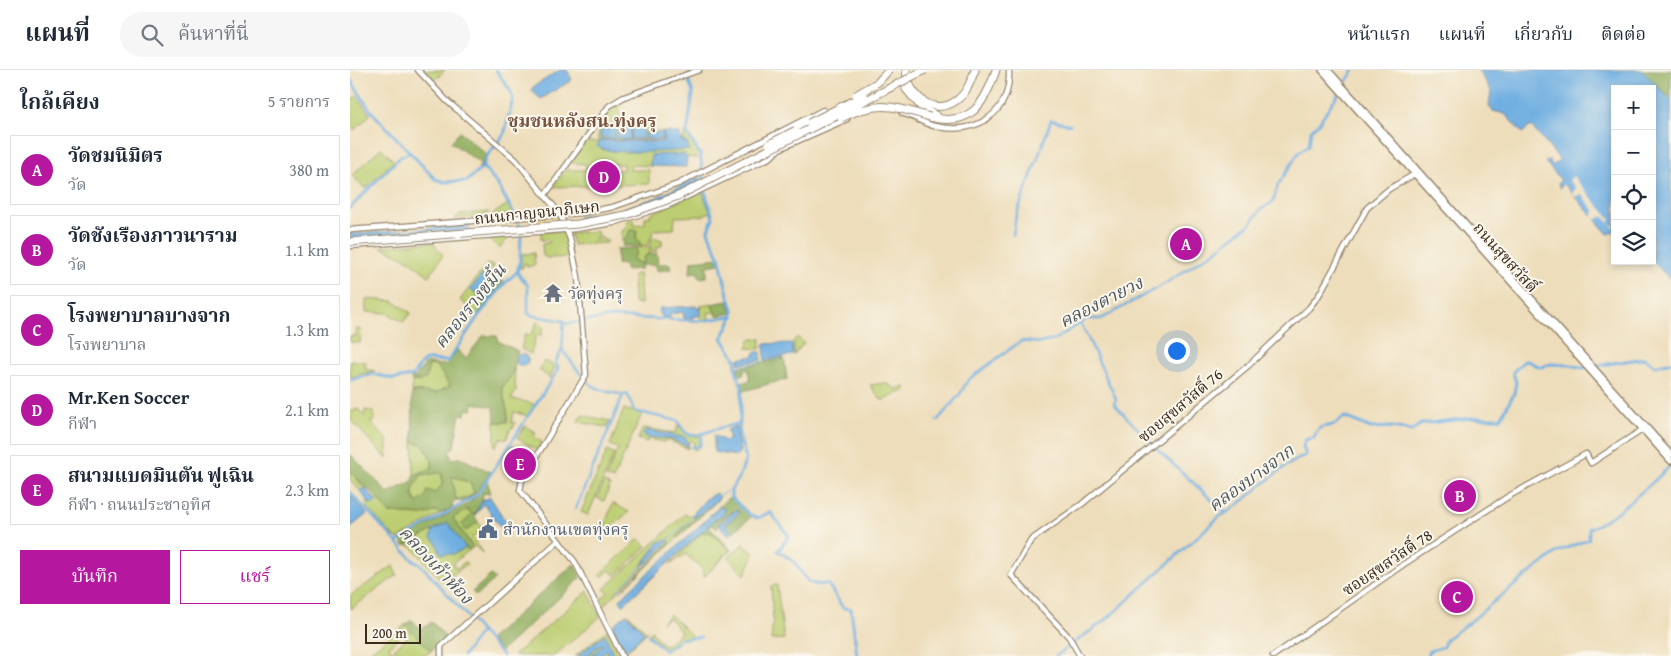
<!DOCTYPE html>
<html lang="th">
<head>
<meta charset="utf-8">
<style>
  body { margin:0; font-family:"Gentium Book Plus","Noto Serif Thai",serif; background:#f6f6f7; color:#1f2937 }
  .controls { position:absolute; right:15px; top:15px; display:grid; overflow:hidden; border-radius:0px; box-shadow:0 2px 8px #0003 }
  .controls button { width:45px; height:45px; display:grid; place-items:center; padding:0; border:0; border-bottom:1px solid #e0e1e3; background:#fff; color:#1f2937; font:25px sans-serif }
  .scale { position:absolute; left:15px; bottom:12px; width:56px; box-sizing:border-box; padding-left:5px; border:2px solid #3b2a1e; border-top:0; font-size:14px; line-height:18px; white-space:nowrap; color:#3b2a1e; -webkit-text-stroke:4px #fbf7ec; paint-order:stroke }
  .you { position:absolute; left:826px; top:280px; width:18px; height:18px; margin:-12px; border:4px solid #fff; border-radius:50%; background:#1a73e8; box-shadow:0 0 0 8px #1a73e833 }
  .badge { display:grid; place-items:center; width:32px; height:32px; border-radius:50%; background:#b5179e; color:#fff; font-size:16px; font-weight:700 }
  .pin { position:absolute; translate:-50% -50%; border:2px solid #fff; box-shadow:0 1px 5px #0006 }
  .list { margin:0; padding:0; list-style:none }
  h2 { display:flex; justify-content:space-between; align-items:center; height:65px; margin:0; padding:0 20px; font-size:21px }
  h2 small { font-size:16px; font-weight:400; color:#747a83 }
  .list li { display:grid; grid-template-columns:32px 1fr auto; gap:15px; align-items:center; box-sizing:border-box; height:70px; margin:0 10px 10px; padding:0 10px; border:1px solid #e0e1e3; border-radius:0px }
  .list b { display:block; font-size:19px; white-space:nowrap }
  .list p { margin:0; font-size:16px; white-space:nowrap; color:#747a83 }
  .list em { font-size:16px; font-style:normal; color:#747a83 }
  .actions { display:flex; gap:10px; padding:15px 20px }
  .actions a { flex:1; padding:11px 0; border:1px solid #b5179e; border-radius:0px; text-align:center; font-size:18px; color:#b5179e }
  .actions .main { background:#b5179e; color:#fff }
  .icon { flex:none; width:28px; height:28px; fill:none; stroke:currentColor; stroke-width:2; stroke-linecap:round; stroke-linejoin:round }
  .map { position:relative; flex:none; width:1321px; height:586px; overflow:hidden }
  header { display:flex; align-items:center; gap:30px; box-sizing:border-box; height:70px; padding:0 25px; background:#fff; border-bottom:1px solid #e0e1e3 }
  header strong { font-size:24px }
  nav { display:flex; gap:28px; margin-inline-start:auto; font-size:18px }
  .search { width:350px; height:45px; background:#f6f6f7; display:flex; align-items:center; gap:12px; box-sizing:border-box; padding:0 18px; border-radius:28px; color:#747a83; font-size:19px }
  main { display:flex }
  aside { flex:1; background:#fff }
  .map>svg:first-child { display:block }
  .green { fill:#bcce71; stroke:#7c7c48 }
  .forest { fill:#95b163; stroke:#686e40; fill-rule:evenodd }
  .sand { fill:#eeda9e; stroke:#94825e }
  .water { fill:#6eaee1; stroke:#546c80 }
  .pier { fill:#edddba }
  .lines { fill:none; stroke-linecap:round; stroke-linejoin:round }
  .stream { stroke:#6eaee1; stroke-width:1 }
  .canal { stroke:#6eaee1; stroke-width:2.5 }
  .river { stroke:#6eaee1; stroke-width:3 }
  .secondary-casing { stroke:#94846c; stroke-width:7 }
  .primary-casing { stroke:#94846c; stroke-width:8 }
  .highway-casing { stroke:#94846c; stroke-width:9 }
  .secondary { stroke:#fff; stroke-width:4.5 }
  .primary { stroke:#fff; stroke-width:5 }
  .highway { stroke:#fff; stroke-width:7 }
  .highway-bridge-casing { stroke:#94846c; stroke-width:9; stroke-linecap:butt }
  .highway-bridge { stroke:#fff; stroke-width:7 }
  .labels { text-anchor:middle; stroke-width:4; stroke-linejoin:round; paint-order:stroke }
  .street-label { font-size:16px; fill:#3b2a1e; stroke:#fbf7ec }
  .worship-label { font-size:16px; fill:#5b616d; stroke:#fbf7ec; text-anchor:start }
  .service-label { font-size:16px; fill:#4e5e75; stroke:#fbf7ec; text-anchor:start }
  .neighbourhood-label { font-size:18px; font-weight:bold; fill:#77533f; stroke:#fbf7ec }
  .water-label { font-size:18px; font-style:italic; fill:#4d5862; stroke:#fbf7ec }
</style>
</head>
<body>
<header>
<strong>แผนที่</strong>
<div class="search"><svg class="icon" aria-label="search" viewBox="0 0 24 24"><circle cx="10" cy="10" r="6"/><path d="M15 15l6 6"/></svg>ค้นหาที่นี่</div>
<nav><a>หน้าแรก</a><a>แผนที่</a><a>เกี่ยวกับ</a><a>ติดต่อ</a></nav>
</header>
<main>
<aside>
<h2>ใกล้เคียง<small>5 รายการ</small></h2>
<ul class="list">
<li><span class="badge">A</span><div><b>วัดชมนิมิตร</b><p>วัด</p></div><em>380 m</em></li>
<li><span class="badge">B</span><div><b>วัดชังเรืองภาวนาราม</b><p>วัด</p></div><em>1.1 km</em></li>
<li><span class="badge">C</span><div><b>โรงพยาบาลบางจาก</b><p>โรงพยาบาล</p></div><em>1.3 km</em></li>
<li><span class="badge">D</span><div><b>Mr.Ken Soccer</b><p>กีฬา</p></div><em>2.1 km</em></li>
<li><span class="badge">E</span><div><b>สนามแบดมินตัน ฟูเฉิน</b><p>กีฬา · ถนนประชาอุทิศ</p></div><em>2.3 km</em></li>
</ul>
<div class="actions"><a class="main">บันทึก</a><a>แชร์</a></div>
</aside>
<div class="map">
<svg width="1321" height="586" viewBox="0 0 1321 586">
  <rect width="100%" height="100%" fill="#fbf7ec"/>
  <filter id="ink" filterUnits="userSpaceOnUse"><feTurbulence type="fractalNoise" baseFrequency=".02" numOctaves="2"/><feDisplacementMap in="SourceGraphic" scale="10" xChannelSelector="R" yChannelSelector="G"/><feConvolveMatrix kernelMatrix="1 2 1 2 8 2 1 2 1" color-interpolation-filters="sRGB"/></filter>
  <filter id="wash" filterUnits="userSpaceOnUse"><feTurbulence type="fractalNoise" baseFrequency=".0096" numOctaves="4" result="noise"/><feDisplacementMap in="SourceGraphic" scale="20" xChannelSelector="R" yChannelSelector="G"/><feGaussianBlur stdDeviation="1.12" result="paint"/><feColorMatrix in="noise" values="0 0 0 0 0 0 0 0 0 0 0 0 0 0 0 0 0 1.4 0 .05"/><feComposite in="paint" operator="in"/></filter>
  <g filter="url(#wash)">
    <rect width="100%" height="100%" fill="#edddba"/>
    <g class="green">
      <polygon points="72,0 95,0 83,12"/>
      <polygon points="7,26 20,45 4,60 0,55 0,31"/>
      <path d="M268 33 271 54H297L296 64 313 68 314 62V70H250L248 74 252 80 334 73 330 69H334V62L336 63 348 84 345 87 348 88 302 85 300 96 280 95V100H299V114L203 117 215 100H273V94H242L241 99H236V94L221 93 235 72H247C250 55 251 42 268 33Z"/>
      <polygon points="31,78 44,91 15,119 2,105"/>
      <polygon points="352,121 360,142 352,146 325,147 324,159 304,160 298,175 292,176 286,167 287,164 280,163 272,172 272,160 275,160 278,149 284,149 284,155 295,154 295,147 300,147 300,144"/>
      <polygon points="158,134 162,144 140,146"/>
      <polygon points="139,142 134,146 105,149 109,144"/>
      <polygon points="216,161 221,187 198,188 193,186 192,174 200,172 198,169 191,170 191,162"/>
      <polygon points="246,161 250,167 245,167 245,171 252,167 253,170 257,170 257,173 223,175 220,163"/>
      <polygon points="159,167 149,179 138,168"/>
      <polygon points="303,167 312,170 312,176 307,177 307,182 302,181 300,176"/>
      <polygon points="82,172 93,185 79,206 59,190 31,177"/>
      <polygon points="299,177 300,183 290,194 282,189 286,184 286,178"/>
      <polygon points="184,183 185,195 177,197 177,194 173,194 173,198 170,198 172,184"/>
      <polygon points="137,194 144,196 138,205 139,209 138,210 132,204 124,221 134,233 128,245 110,230"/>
      <polygon points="289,204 290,208 291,234 284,233 283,205"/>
      <polygon points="16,229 43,231 61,243 53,252 37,243 16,242"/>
      <polygon points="361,234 366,242 358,243 359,249 351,250 351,236"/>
      <polygon points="187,252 194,257 191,265 186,265 181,284 171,279 175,263 179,265 183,262"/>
      <polygon points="6,259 11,259 10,273 0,272 0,266 6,266"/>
      <polygon points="447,267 454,273 444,285 444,270"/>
      <polygon points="400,269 411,269 410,279 397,278"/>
      <polygon points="0,290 16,292 15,299 25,301 0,307"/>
      <polygon points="194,291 205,296 200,308 189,300"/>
      <polygon points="79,295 87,296 100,316 86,323 62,321 62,311 70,312"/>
      <polygon points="164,297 166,321 161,329 182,333 184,336 178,346 164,342 161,353 165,352 164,357 161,358 156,370 151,368 145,377 145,352 157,352 158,345 152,318"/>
      <polygon points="536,313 546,319 555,317 556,320 534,330 530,329 520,315"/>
      <polygon points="8,339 14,346 15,340 24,342 24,352 20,352 37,369 37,389 0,349 0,342"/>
      <polygon points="274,339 292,344 263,410 256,407 268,378 260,375"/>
      <polygon points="231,345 260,351 257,357 228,352"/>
      <polygon points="329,354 336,364 352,367 346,380 342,378 344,373 341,371 339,372 338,379 318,370 313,372 299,369 297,372 288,369 293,358 325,363"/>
      <polygon points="175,356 186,363 184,367 192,372 187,380 167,368"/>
      <polygon points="63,372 72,374 82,390 82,398 64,405"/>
      <polygon points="257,381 264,384 238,445 231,442"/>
      <polygon points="156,383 179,396 173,403 153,387"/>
      <polygon points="0,401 15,418 10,421 0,410"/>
      <path d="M89 403 92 404V415L85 423 82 422 68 433C58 422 65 416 71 405Z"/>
      <path d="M101 406 120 413 124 422C120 428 113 430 106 429Z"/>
      <polygon points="254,412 260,416 254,431 247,428"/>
      <polygon points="24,428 34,434 39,443 73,445 87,441 90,444 48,469 42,465 16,436 19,433 26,431"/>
      <polygon points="263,433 279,442 251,465 251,464"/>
      <path d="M115 439 122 444 111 455 116 460 128 452 134 461 132 460 122 467 133 484 125 476 103 493 106 499 115 492 117 494 93 512 62 477 56 475 83 460C84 471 93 481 104 484L116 478 118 479 122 476 103 448Z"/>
      <path d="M335 444 343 446 345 450C332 456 330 466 321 474L319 471 309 472 291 496 293 497 251 538 248 531 258 523 254 519Z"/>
      <polygon points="353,462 360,462 380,480 354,507 352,499 336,484 320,494"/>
      <polygon points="289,469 297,476 265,506 260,500 252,507 250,504"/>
      <polygon points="393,474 404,484 395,505 378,488"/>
      <polygon points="43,496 47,505 1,539 0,526"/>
      <polygon points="427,515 434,569 421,570 423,551 421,516"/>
      <polygon points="238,521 250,547 204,586 163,586"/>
      <polygon points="277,543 297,562 274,584 261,557 264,554 262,556 275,581 295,563"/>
      <polygon points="320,544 343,567 331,568 316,580 299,564 303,560 302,562 312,574 317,575 331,562 319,548 312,552"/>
      <polygon points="55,555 81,581 73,586 50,586 44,579 57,568 53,562 39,577 47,586 14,586"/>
      <polygon points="257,560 270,586 225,586"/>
    </g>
    <g class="forest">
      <polygon points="1292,0 1321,0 1321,30 1295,4"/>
      <polygon points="110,62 136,84 131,97 128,98 131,94 101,72"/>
      <polygon points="280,160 287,160 286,167 292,176 272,176"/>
      <polygon points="286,178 286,184 283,189 290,194 293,193 293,188 298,184 307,184 308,194 320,194 321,199 308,201 304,195 292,195 291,199 275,200 275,195 267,194 267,179"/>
      <polygon points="368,188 369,194 357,196 357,207 349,208 348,202 340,203 341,191"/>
      <polygon points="153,210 153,214 128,245 135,229 145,221 143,216"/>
      <polygon points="378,231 382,243 367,246 361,234"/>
      <path d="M133 266H147L149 272 168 281 162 305 152 318 158 345 157 352H145L144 337 123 333 122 340 116 339 115 345 110 344 104 377 99 381 101 388 106 389 108 387 141 402 125 424 113 432 106 430 102 433 103 438 90 444 87 441 73 445 39 443C33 431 10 413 0 401V384L38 423 63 411 64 405 82 398V390L72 374 63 372 62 322 86 323 100 316 87 296 79 295 76 309 62 311 61 308H65C80 286 75 295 96 295L107 280 116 288ZM89 403 92 404V415L85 423 78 420 75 427 67 433C58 422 65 416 71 405ZM102 406 120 413 124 422C120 428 113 430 106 429Z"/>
      <polygon points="434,288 437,309 393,321 392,313 400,310 398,299 393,301 394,304 389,306 387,298"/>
      <polygon points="162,375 176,383 171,391 156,383"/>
      <polygon points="137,411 140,420 139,424 133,423 132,431 124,445 128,452 116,461 111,455 122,444 118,439 103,448 122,476 118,480 100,457 91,456 54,476 51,471 54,468 117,434 125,428"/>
      <polygon points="370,428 328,468 327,466 334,457 345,450 345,447"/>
      <polygon points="378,428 382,429 401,447 382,463 376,454 381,450 383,441 369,452 367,459 363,455 359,457 381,480 354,507 380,480 360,462 351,463 276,531 361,453 372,446 359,446"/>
      <polygon points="320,472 321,474 270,522"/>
      <polygon points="224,494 231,508 150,582 140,569"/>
      <polygon points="141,505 145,509 126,526 122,522"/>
      <polygon points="62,550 71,559 82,552 96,568 81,581 55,555"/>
    </g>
    <polygon class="sand" points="205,146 213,156 182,160 180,148"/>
    <g class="water">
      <polygon points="210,0 217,0 222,10 191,29 182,21 183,17"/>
      <polygon points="1128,0 1292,0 1321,30 1321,210 1303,192 1299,195 1299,191 1302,191 1302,19 1265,19 1265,161 1258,164 1214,114 1210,118 1208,113 1211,110 1195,92 1200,90 1202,96 1210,90 1181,56 1172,63 1155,44 1143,41 1139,36 1141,20"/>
      <polygon points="251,55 266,55 265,69 250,68"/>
      <polygon points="281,55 280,70 267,68 268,56"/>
      <polygon points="282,55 293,56 295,69 281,69"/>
      <polygon points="313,62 312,70 297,69 296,63"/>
      <path d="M314 62 330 63 331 70 337 73 340 80C325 81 254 86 247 76L251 70 313 72Z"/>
      <polygon points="334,84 337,88 336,97 300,96 301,85"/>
      <polygon points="346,108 350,108 351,112 305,137 264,145 264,141 305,128"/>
      <polygon points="260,141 262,145 229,151 228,147 232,146"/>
      <polygon points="120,155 119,160 0,174 0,164"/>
      <polygon points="133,204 138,210 136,214 140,217 143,216 145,221 134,233 124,221 120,220"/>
      <polygon points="346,236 347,239 351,236 350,246 344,246 343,248 334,248 333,242 320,244 320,248 312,248 312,244 309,244 310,238"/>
      <polygon points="442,273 443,284 415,290 414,274"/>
      <polygon points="405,282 411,282 411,290 389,294 388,289 404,286"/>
      <circle cx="172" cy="290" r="6"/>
      <polygon points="387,356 387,367 390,382 386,386 364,382 364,365 375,371 380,369 377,360"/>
      <polygon points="297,360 333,367 336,368 339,377 320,369 296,367 293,363"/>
      <polygon points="15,418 26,431 24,434 19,433 10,421"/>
      <polygon points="366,423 370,428 345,447 341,446 357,428"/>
      <polygon points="0,425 17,444 0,458"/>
      <polygon points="140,427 156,452 150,457 134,434 124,446 132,431"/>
      <polygon points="370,437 375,438 374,445 369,446 273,535 270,530 275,524"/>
      <polygon points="387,439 389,443 376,454 382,463 379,465 368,455"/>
      <polygon points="98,453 116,478 104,484 91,484 86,472 81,468 83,460"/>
      <polygon points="320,470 298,492 291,497 309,472"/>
      <polygon points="276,544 295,563 275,581 262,556"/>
      <polygon points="255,564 264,586 255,586 258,583 256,580 250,586 241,586 253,575 251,574 237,586 227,586"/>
    </g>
    <polygon class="pier" points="1223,106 1261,150 1259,152 1262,155 1265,155 1264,158 1253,146 1245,150 1242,146 1245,141 1231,124 1225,127 1222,123 1226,118 1219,110"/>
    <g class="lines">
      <g class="stream">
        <polyline points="386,297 443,285"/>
        <polyline points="369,426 383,417"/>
        <polyline points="316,472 344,446"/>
        <polyline points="264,524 294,494"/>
      </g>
      <g class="canal">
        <polyline points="692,76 701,50 720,55"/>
        <polyline points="0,138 50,87 59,83"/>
        <polyline points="663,165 666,146 691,79"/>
        <polyline points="731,253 766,329 764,334 812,384 876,443"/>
        <polyline points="215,254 262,247 353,251 383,246"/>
        <path d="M212 280C238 311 234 320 278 325L284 341 328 351C337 371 345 366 363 360 372 357 381 356 390 353"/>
        <polyline points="587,351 610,324 618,310 671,271 690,273 704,270 737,249 751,249 816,213 865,181 900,154 910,140 923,132 928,115 949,82 959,75 961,60 968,54 1004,0"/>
        <polyline points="342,377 350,376 352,364"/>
        <polyline points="0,422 63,490 71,495 153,586"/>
        <polyline points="226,438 273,325"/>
        <polyline points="47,472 127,425 206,303 208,297 205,293 212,280 214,251 180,245 178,243 178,216 167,202"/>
        <polyline points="298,565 315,581 331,569 351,567"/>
        <polyline points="113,586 131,562"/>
        <path d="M706 586 757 549 869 447C898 432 918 404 950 388"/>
        <path d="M1078 586 1079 581 1093 577 1096 569 1119 553 1147 529 1207 482 1239 469V458C1259 453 1305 411 1321 395"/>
      </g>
      <g class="river">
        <polyline points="340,0 339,12 343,23 337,63 350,84 354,112"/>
        <polyline points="0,9 20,40 85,109 95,112 117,111 133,97"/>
        <path d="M354 118 363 148 358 160 359 164 369 186 378 225 383 239V246L372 268 385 288 387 304 392 317 389 365 396 389 390 405 381 420V427L400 445 408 448 420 442 439 466 428 481C433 484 440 488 444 492 456 506 454 517 478 514L493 538 501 539 507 586"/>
        <path d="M0 310 24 304 43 309 63 306C76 283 77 291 98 291L129 245 155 213 167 202 170 191 171 165 168 151 148 115 133 97 136 87 154 65 163 29 160 20 146 0"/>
        <path d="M950 388 956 385 953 377 955 370 964 368C971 349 978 361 988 352 991 350 992 348 995 347L1021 358 1043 357 1062 361 1071 354 1121 348H1151L1164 323 1166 313 1163 302C1180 284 1174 292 1191 297L1201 294 1221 295 1232 298 1295 288 1305 296 1321 292"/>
      </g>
    </g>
  </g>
  <g filter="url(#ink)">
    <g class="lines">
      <g class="secondary-casing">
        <g id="secondary">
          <polyline points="68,0 97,31 166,90 210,144 220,169 228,207 236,305 172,410 170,420 225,492 272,586"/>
          <path d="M552 43C563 46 573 53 584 56 626 66 661 44 659 0"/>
          <polyline points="195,125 259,36 274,27 349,0"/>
          <polyline points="0,160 232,143 263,137 328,114 473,40 483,55"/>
          <polyline points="0,176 225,159 263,153 319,135 421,87 429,79 497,49"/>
          <polyline points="91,586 91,576 208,471"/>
          <polyline points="730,586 719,567 661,505 681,470 732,434 899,295 959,238 969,225 1017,138 1039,119 1065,104"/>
          <polyline points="923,586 1057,492 1159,426 1236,384 1241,393 1292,360"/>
        </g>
      </g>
      <g class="primary-casing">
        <g id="primary">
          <polyline points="972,0 1321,391"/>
          <polyline points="978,0 1321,385"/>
        </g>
      </g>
      <g class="highway-casing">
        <g id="highway">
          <path d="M556 0C558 25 583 48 607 30 617 23 621 10 625 0"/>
          <polyline points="556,19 572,38 587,46"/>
          <path d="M580 47C620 57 634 36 646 0"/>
          <polyline points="446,60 459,53"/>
        </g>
      </g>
      <use href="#secondary" class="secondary"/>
      <use href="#primary" class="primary"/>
      <use href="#highway" class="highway"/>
      <g class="highway-bridge-casing">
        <g id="highway-bridge">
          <polyline points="506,25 528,12 539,0"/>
          <path d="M491 48C529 30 542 36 580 47"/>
          <polyline points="459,53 514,25"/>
          <polyline points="419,74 446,60"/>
          <polyline points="0,172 228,154 276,145 328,126 575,0"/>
        </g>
      </g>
      <use href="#highway-bridge" class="highway-bridge"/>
    </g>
  </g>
  <defs>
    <g id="temple-bare" transform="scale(1.5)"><path d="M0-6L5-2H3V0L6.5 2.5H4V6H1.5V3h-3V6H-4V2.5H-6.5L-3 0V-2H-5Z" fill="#6b7280" stroke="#fbf7ec" stroke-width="2.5" paint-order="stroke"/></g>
    <g id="civic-bare" transform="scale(1.5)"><path d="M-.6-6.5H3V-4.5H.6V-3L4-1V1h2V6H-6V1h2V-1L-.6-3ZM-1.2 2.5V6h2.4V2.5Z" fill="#5c6f8a" stroke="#fbf7ec" stroke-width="2.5" paint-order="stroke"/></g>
  </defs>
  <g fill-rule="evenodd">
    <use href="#temple-bare" x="203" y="223"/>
    <use href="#civic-bare" x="138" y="459"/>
  </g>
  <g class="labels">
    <g class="street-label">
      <text transform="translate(187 142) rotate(-6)" y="6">ถนนกาญจนาภิเษก</text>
      <text transform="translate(1156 187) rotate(48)" y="6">ถนนสุขสวัสดิ์</text>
      <text transform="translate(830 335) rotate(-40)" y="6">ซอยสุขสวัสดิ์ 76</text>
      <text transform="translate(1037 492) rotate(-34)" y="6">ซอยสุขสวัสดิ์ 78</text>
    </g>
    <g class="worship-label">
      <text x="218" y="229">วัดทุ่งครุ</text>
    </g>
    <g class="service-label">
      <text x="153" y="465">สำนักงานเขตทุ่งครุ</text>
    </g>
    <g class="neighbourhood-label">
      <text x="232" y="57">ชุมชนหลังสน.ทุ่งครุ</text>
    </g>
    <g class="water-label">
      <text transform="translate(751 232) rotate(-27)" y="6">คลองตายวง</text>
      <text transform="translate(120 236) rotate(-51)" y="6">คลองรางขมิ้น</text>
      <text transform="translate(901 408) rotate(-36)" y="6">คลองบางจาก</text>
      <text transform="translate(86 495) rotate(47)" y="6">คลองเก้าห้อง</text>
    </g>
  </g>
</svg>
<div class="controls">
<button>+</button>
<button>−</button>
<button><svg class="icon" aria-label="locate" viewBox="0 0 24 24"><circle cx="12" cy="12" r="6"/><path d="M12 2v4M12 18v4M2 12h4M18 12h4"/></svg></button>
<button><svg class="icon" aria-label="layers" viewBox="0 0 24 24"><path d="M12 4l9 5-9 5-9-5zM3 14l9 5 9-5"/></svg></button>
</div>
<div class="scale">200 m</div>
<div class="you"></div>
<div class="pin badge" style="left:836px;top:174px">A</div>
<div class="pin badge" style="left:1110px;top:426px">B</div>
<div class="pin badge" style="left:1107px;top:527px">C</div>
<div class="pin badge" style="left:254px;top:107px">D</div>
<div class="pin badge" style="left:170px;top:394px">E</div>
</div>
</main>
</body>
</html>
